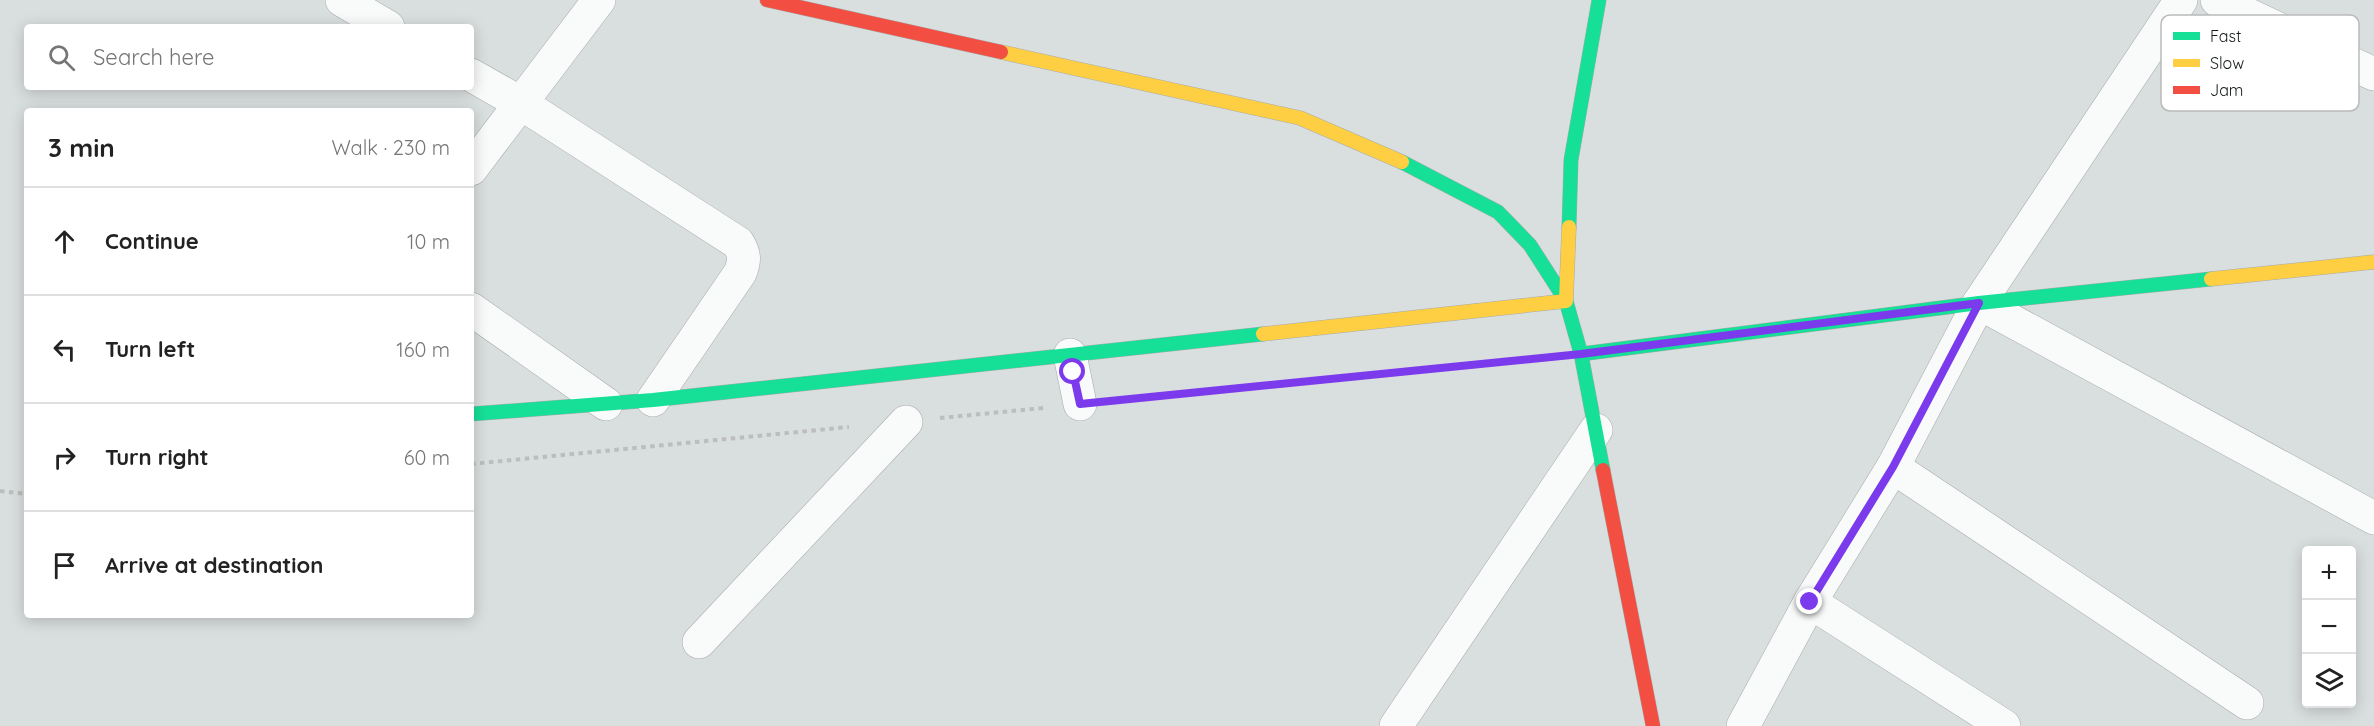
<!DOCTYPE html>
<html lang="en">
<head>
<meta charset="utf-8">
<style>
  body { margin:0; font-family:Quicksand,sans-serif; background:#f6f6f6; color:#222 }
  .controls { position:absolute; right:18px; bottom:18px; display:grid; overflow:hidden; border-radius:6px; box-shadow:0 3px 15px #0003 }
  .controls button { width:54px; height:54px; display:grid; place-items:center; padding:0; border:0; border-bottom:2px solid #e0e0e0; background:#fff; color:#222; font:30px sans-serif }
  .stop { position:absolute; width:18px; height:18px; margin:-14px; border:4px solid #7c3aed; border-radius:50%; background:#fff }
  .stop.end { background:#7c3aed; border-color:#fff; box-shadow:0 2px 6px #0008 }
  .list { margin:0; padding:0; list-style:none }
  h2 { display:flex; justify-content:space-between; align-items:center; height:78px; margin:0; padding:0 24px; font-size:26px }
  h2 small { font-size:20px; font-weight:400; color:#767676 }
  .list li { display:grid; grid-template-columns:39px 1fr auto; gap:18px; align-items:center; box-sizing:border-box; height:108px; padding:0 24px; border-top:2px solid #e0e0e0 }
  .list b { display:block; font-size:22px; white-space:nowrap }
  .list em { font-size:20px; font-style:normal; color:#767676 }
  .icon { flex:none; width:33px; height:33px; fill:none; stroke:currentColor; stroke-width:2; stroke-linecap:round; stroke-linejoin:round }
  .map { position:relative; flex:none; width:2374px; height:726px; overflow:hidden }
  .search { position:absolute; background:#fff; box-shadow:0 3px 15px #0003; left:24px; top:24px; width:450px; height:66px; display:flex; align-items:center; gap:15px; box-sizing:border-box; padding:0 21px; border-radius:6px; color:#767676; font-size:22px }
  .panel { position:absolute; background:#fff; box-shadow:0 3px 15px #0003; left:24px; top:108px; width:450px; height:510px; border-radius:6px }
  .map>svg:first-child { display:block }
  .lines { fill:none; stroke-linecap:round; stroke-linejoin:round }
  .street-casing { stroke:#a7abab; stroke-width:34 }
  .fast-casing { stroke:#a7abab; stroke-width:15 }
  .slow-casing { stroke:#a7abab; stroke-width:15 }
  .jam-casing { stroke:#a7abab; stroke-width:15 }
  .path { stroke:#bcbebe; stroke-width:4; stroke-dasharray:4.5 4.5; stroke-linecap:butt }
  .street { stroke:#f9fafa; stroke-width:33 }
  .fast { stroke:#16e098; stroke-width:14 }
  .slow { stroke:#ffcf43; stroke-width:14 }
  .jam { stroke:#f24e42; stroke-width:14 }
  .route { stroke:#7c3aed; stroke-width:8 }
  .key { fill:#fff; stroke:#b9baba; stroke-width:1.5 }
  .key-label { font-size:16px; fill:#151919 }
</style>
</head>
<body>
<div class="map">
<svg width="2374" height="726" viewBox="0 0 2374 726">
  <rect width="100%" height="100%" fill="#d9dede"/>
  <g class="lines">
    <g class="street-casing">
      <g id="street">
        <polyline points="342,0 388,27"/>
        <polyline points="2217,0 2374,74"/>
        <path d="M471 75 522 104 738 243C745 254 745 261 740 273L653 400"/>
        <polyline points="471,169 599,0"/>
        <polyline points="1979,303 2374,518"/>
        <polyline points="471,309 606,404"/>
        <polyline points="1070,355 1080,404"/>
        <polyline points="1893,467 2247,703"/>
        <polyline points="1810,602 2004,726"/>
        <polyline points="699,642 906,422"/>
        <polyline points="1396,726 1596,430"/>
        <polyline points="1743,726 1810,602 1893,467 1979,303 2181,0"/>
      </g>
    </g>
    <g class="fast-casing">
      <g id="fast">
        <polyline points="1402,162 1498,212 1530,245 1566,301 1581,354 1603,470"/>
        <polyline points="1569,227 1571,160 1599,0"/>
        <polyline points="1581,354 1979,303 2211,279"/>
        <polyline points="471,414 653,400 1263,334"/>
      </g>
    </g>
    <g class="slow-casing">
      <g id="slow">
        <polyline points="1001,52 1300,118 1402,162"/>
        <polyline points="2211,279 2374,262"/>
        <polyline points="1263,334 1566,301 1569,227"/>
      </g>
    </g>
    <g class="jam-casing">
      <g id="jam">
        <polyline points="767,0 1001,52"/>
        <polyline points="1603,470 1653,726"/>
      </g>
    </g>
    <g class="path">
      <polyline points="1116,400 1545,358"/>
      <polyline points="940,418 1043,408"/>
      <polyline points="471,464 849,427"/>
      <polyline points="0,491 27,494"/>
    </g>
    <use href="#street" class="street"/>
    <use href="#fast" class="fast"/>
    <use href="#slow" class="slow"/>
    <use href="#jam" class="jam"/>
  </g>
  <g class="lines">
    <polyline class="route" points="1073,372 1080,404 1581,354 1979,303 1893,467 1810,602"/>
  </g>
  <rect x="2161" y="15" width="198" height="96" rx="9" class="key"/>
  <rect x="2173" y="32" width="27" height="8" fill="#16e098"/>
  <rect x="2173" y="59" width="27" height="8" fill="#ffcf43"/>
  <rect x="2173" y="86" width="27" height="8" fill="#f24e42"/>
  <g class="key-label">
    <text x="2210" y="42">Fast</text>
    <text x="2210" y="69">Slow</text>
    <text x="2210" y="96">Jam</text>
  </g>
</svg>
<div class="controls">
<button>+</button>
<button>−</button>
<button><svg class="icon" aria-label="layers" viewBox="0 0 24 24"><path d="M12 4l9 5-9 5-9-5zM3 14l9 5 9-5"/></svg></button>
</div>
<div class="stop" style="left:1073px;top:372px"></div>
<div class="stop end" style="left:1810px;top:602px"></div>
<div class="search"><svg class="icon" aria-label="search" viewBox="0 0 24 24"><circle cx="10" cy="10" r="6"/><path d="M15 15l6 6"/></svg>Search here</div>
<section class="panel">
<h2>3 min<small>Walk · 230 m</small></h2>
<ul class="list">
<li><svg class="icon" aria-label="ahead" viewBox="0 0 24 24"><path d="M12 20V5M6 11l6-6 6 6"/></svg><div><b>Continue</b></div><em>10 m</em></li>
<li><svg class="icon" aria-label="left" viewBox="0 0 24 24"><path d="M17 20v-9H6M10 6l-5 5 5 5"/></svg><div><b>Turn left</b></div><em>160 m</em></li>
<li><svg class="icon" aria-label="right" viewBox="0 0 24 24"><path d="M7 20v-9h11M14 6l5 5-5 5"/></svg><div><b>Turn right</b></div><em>60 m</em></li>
<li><svg class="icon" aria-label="arrive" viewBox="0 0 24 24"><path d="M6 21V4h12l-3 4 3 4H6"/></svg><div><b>Arrive at destination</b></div></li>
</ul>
</section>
</div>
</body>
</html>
